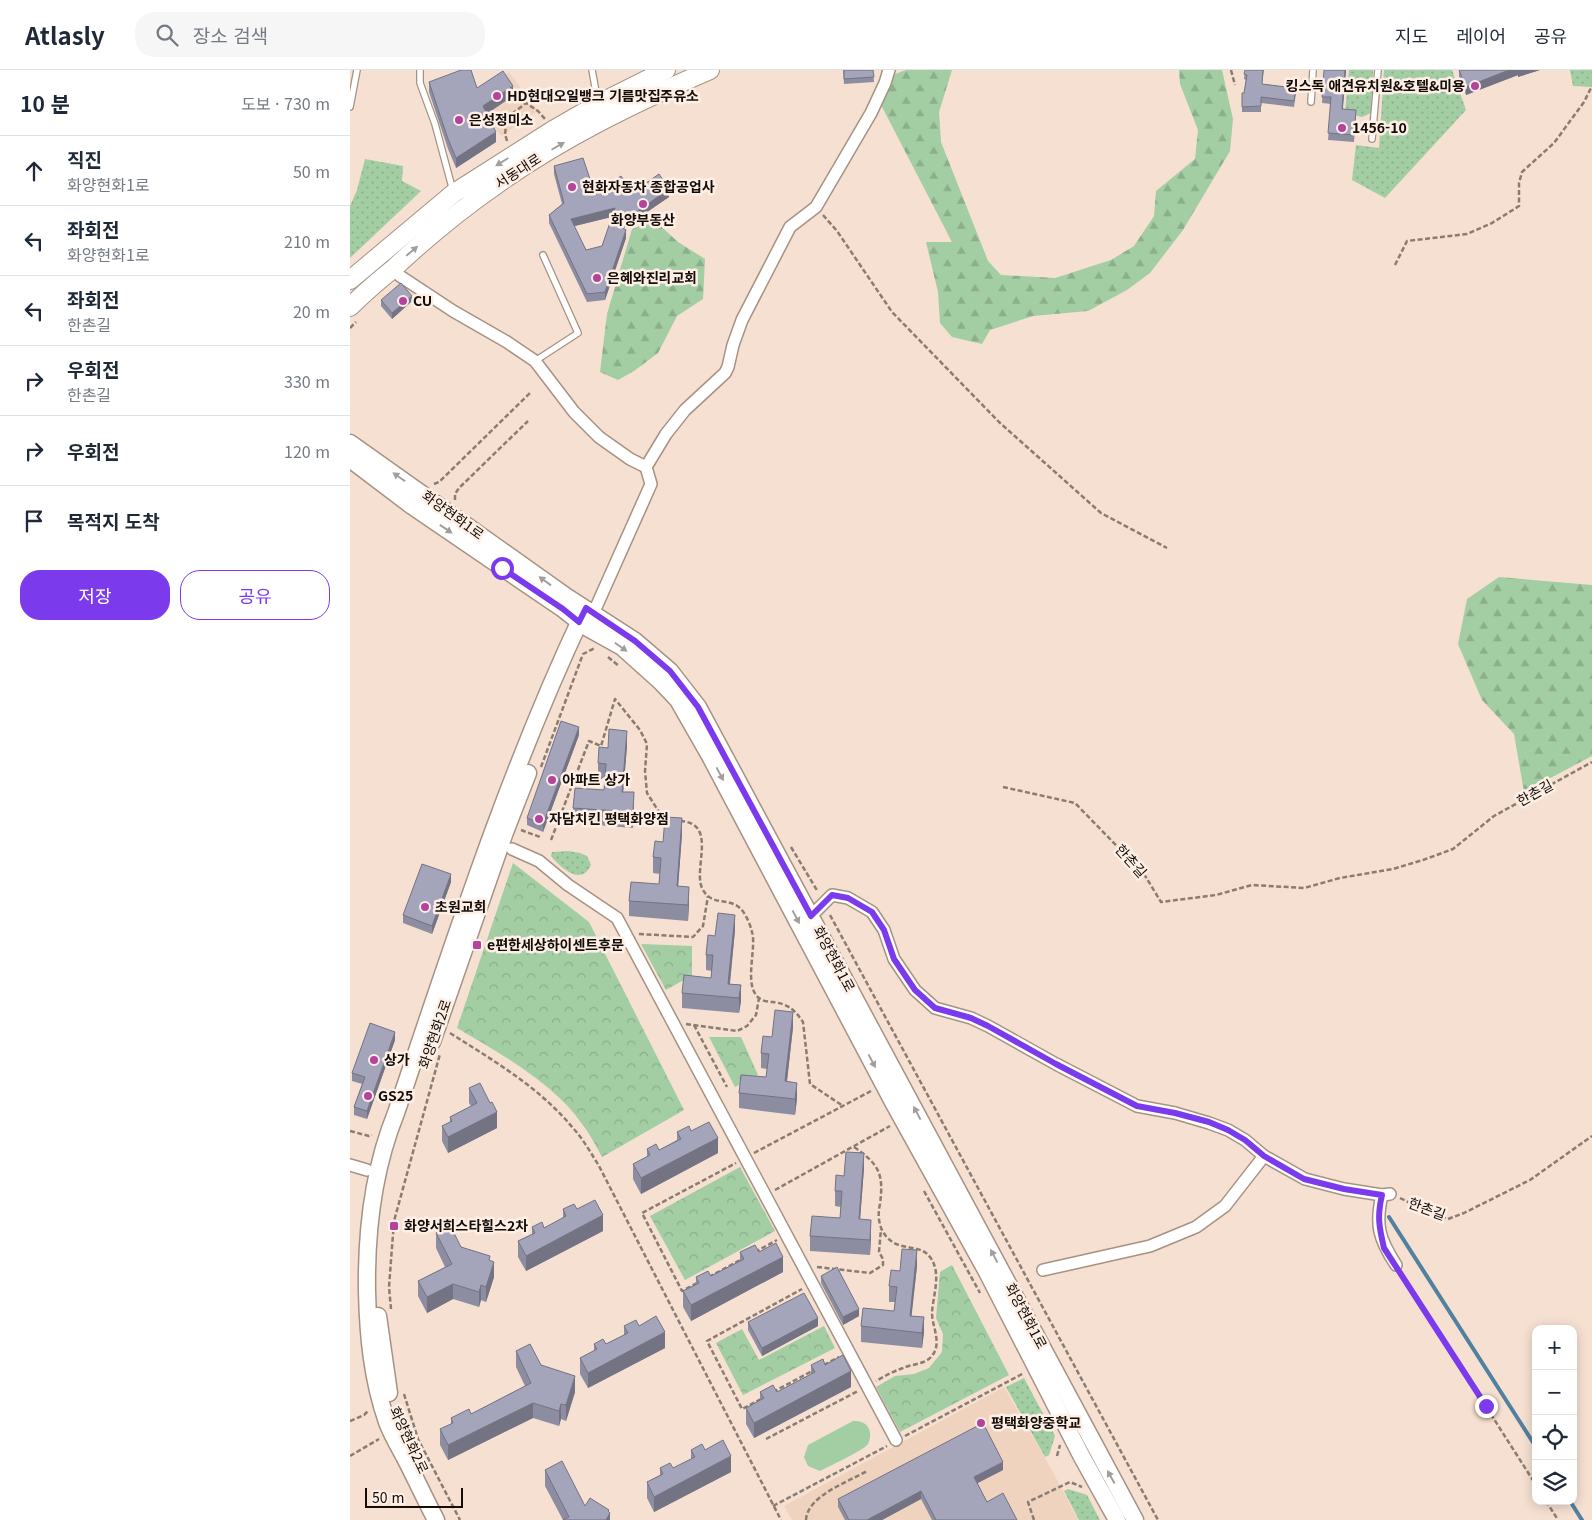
<!DOCTYPE html>
<html lang="ko">
<head>
<meta charset="utf-8">
<style>
  body { margin:0; font-family:Georgia,"Noto Sans KR",serif; background:#f6f6f7; color:#1f2937 }
  .controls { position:absolute; right:15px; bottom:15px; display:grid; overflow:hidden; border-radius:10px; box-shadow:0 2px 12px #0003 }
  .controls button { width:45px; height:45px; display:grid; place-items:center; padding:0; border:0; border-bottom:1px solid #e0e1e3; background:#fff; color:#1f2937; font:25px sans-serif }
  .scale { position:absolute; left:15px; bottom:12px; width:98px; box-sizing:border-box; padding-left:5px; border:2px solid #130c07; border-top:0; font-size:14px; line-height:18px; white-space:nowrap; color:#130c07; -webkit-text-stroke:4px #fdefe6; paint-order:stroke }
  .stop { position:absolute; width:15px; height:15px; margin:-11px; border:4px solid #7c3aed; border-radius:50%; background:#fff }
  .stop.end { background:#7c3aed; border-color:#fff; box-shadow:0 1px 5px #0008 }
  .list { margin:0; padding:0; list-style:none }
  h2 { display:flex; justify-content:space-between; align-items:center; height:65px; margin:0; padding:0 20px; font-size:21px }
  h2 small { font-size:16px; font-weight:400; color:#747a83 }
  .list li { display:grid; grid-template-columns:32px 1fr auto; gap:15px; align-items:center; box-sizing:border-box; height:70px; padding:0 20px; border-top:1px solid #e0e1e3 }
  .list b { display:block; font-size:19px; white-space:nowrap }
  .list p { margin:0; font-size:16px; white-space:nowrap; color:#747a83 }
  .list em { font-size:16px; font-style:normal; color:#747a83 }
  .actions { display:flex; gap:10px; padding:15px 20px }
  .actions a { flex:1; padding:11px 0; border:1px solid #7c3aed; border-radius:20px; text-align:center; font-size:18px; color:#7c3aed }
  .actions .main { background:#7c3aed; color:#fff }
  .icon { flex:none; width:28px; height:28px; fill:none; stroke:currentColor; stroke-width:2; stroke-linecap:round; stroke-linejoin:round }
  .map { position:relative; flex:none; width:1242px; height:1450px; overflow:hidden }
  header { display:flex; align-items:center; gap:30px; box-sizing:border-box; height:70px; padding:0 25px; background:#fff; border-bottom:1px solid #e0e1e3 }
  header strong { font-size:24px }
  nav { display:flex; gap:28px; margin-inline-start:auto; font-size:18px }
  .search { width:350px; height:45px; background:#f6f6f7; display:flex; align-items:center; gap:12px; box-sizing:border-box; padding:0 18px; border-radius:20px; color:#747a83; font-size:19px }
  main { display:flex }
  aside { flex:1; background:#fff }
  .map>svg:first-child { display:block }
  .built { fill:#f0d3bf }
  .grass { fill:url(#grass-dots) }
  .forest { fill:url(#forest-firs) }
  .park { fill:url(#park-crowns) }
  .pitch { fill:#a3cda2 }
  .lines { fill:none; stroke-linecap:round; stroke-linejoin:round }
  .stream { stroke:#5280a1; stroke-width:4 }
  .lane-casing { stroke:#a69283; stroke-width:8 }
  .street-casing { stroke:#a69283; stroke-width:14 }
  .secondary-casing { stroke:#a69283; stroke-width:19 }
  .primary-casing { stroke:#a69283; stroke-width:20 }
  .path { stroke:#8b7c71; stroke-width:2.5; stroke-dasharray:5 2.5; stroke-linecap:butt }
  .lane { stroke:#fff; stroke-width:5.5 }
  .street { stroke:#fff; stroke-width:11 }
  .secondary { stroke:#fff; stroke-width:16 }
  .primary { stroke:#fff; stroke-width:18 }
  .wall { fill:#8d8da1; fill-rule:evenodd }
  .shaded-wall { fill:#737383 }
  .building { fill:#a4a4bb; stroke:#737383; fill-rule:evenodd }
  .oneway { fill:#a19e9c }
  .route { stroke:#7c3aed; stroke-width:6 }
  .poi-dot { fill:#b4439f; stroke:#fdefe6; stroke-width:2 }
  .labels { text-anchor:middle; stroke-width:5; stroke-linejoin:round; paint-order:stroke }
  .poi-label { font-size:14px; font-weight:bold; fill:#130c07; stroke:#fdefe6; text-anchor:start }
  .street-label { font-size:14px; fill:#130c07; stroke:#fdefe6 }
</style>
</head>
<body>
<header>
<strong>Atlasly</strong>
<div class="search"><svg class="icon" aria-label="search" viewBox="0 0 24 24"><circle cx="10" cy="10" r="6"/><path d="M15 15l6 6"/></svg>장소 검색</div>
<nav><a>지도</a><a>레이어</a><a>공유</a></nav>
</header>
<main>
<aside>
<h2>10 분<small>도보 · 730 m</small></h2>
<ul class="list">
<li><svg class="icon" aria-label="ahead" viewBox="0 0 24 24"><path d="M12 20V5M6 11l6-6 6 6"/></svg><div><b>직진</b><p>화양현화1로</p></div><em>50 m</em></li>
<li><svg class="icon" aria-label="left" viewBox="0 0 24 24"><path d="M17 20v-9H6M10 6l-5 5 5 5"/></svg><div><b>좌회전</b><p>화양현화1로</p></div><em>210 m</em></li>
<li><svg class="icon" aria-label="left" viewBox="0 0 24 24"><path d="M17 20v-9H6M10 6l-5 5 5 5"/></svg><div><b>좌회전</b><p>한촌길</p></div><em>20 m</em></li>
<li><svg class="icon" aria-label="right" viewBox="0 0 24 24"><path d="M7 20v-9h11M14 6l5 5-5 5"/></svg><div><b>우회전</b><p>한촌길</p></div><em>330 m</em></li>
<li><svg class="icon" aria-label="right" viewBox="0 0 24 24"><path d="M7 20v-9h11M14 6l5 5-5 5"/></svg><div><b>우회전</b></div><em>120 m</em></li>
<li><svg class="icon" aria-label="arrive" viewBox="0 0 24 24"><path d="M6 21V4h12l-3 4 3 4H6"/></svg><div><b>목적지 도착</b></div></li>
</ul>
<div class="actions"><a class="main">저장</a><a>공유</a></div>
</aside>
<div class="map">
<svg width="1242" height="1450" viewBox="0 0 1242 1450">
  <defs>
    <pattern id="grass-dots" width="8" height="8" patternUnits="userSpaceOnUse" patternTransform="scale(1.25)"><rect width="8" height="8" fill="#a3cda2"/><path d="M2 2h.1M6 6h.1" fill="none" stroke="#8baf8a" stroke-width="1.8" stroke-linecap="round"/></pattern>
    <pattern id="forest-firs" width="22" height="20" patternUnits="userSpaceOnUse" patternTransform="scale(1.25)"><rect width="22" height="20" fill="#a3cda2"/><path d="M5 1l3.5 6h-7zM16 11l3.5 6h-7z" fill="#8baf8a"/></pattern>
    <pattern id="park-crowns" width="20" height="18" patternUnits="userSpaceOnUse" patternTransform="scale(1.25)"><rect width="20" height="18" fill="#a3cda2"/><path d="M2 6a3 3 0 1 1 6 0M12 15a3 3 0 1 1 6 0" fill="none" stroke="#8baf8a"/></pattern>
  </defs>
  <rect width="100%" height="100%" fill="#f6e0d1"/>
  <g class="built">
    <polygon points="159,2 188,41 151,66 137,45 128,23"/>
    <polygon points="654,1317 703,1402 728,1450 442,1450 434,1436"/>
  </g>
  <g class="grass">
    <polygon points="999,0 1023,0 1021,43 1012,47 995,43"/>
    <polygon points="1034,0 1102,0 1116,40 1035,128 1002,110 1006,75 1029,78"/>
    <polygon points="1220,0 1242,0 1242,17 1223,16"/>
    <polygon points="15,89 53,96 52,111 71,121 0,188 0,136 7,120"/>
    <path d="M218 781 230 783 237 786 241 795C231 817 210 797 201 786L202 782Z"/>
    <polygon points="674,1308 705,1366 699,1385 695,1387 656,1317"/>
    <polygon points="718,1419 737,1425 750,1450 729,1450 714,1421"/>
  </g>
  <g class="forest">
    <polygon points="556,0 602,0 589,42 591,72 638,191 651,205 705,208 761,190 784,176 804,146 806,121 845,89 848,60 830,14 829,0 872,0 883,49 880,81 833,160 800,203 777,220 738,241 683,246 640,260 632,274 602,267 590,253 588,222 576,172 602,172 530,33 545,4"/>
    <polygon points="304,150 328,172 355,189 353,229 327,246 308,283 284,301 268,310 250,302 257,244 282,159"/>
    <polygon points="1149,507 1242,515 1242,686 1174,722 1164,664 1132,630 1108,574 1117,529"/>
  </g>
  <g class="park">
    <path d="M163 793 239 852 334 1040 252 1087C246 1076 240 1064 232 1054 204 1013 149 983 107 958Z"/>
    <polygon points="291,874 342,876 342,913 332,911 316,920"/>
    <polygon points="359,967 391,967 408,1005 385,1017"/>
    <polygon points="390,1097 425,1161 335,1210 300,1146"/>
    <polygon points="602,1195 659,1305 550,1362 526,1317 545,1306 564,1304 579,1298 592,1282 593,1264 586,1248 590,1202"/>
    <polygon points="474,1256 485,1278 393,1325 366,1273 392,1259 409,1290"/>
  </g>
  <path class="pitch" d="M503 1351C510 1351 516 1352 519 1359 521 1364 520 1370 518 1374 513 1381 479 1396 470 1401L458 1396 454 1387 458 1375Z"/>
  <g class="lines">
    <g class="stream">
      <polyline points="1039,1147 1186,1377"/>
      <polyline points="1220,1431 1232,1450"/>
    </g>
    <g class="lane-casing">
      <g id="lane">
        <polyline points="70,0 70,13 85,54 103,121"/>
        <polyline points="242,0 246,22 250,32"/>
        <polyline points="961,32 963,0"/>
        <polyline points="0,37 7,0"/>
        <polyline points="1022,69 1028,0"/>
        <polyline points="185,291 228,263 193,185"/>
      </g>
    </g>
    <g class="street-casing">
      <g id="street">
        <polyline points="43,198 50,206 103,241 157,272 185,291 224,342 249,367 280,389 296,397 301,414 243,544"/>
        <polyline points="296,397 316,364 335,340 375,303 378,297 383,275 392,250 440,157 466,137 521,43 535,13 539,0"/>
        <polyline points="162,779 189,791 218,815 267,848 546,1370"/>
        <polyline points="461,846 482,825 498,828 522,842 534,860 544,889 565,920 585,938 621,948 638,956 706,994 787,1036 825,1043 859,1053 878,1060 895,1070 914,1086 955,1109 994,1119 1032,1125 1040,1124"/>
        <polyline points="0,1095 17,1100"/>
        <path d="M1032 1125C1025 1155 1029 1169 1046 1195"/>
        <polyline points="693,1200 800,1176 846,1157 875,1136 914,1086"/>
      </g>
    </g>
    <g class="secondary-casing">
      <g id="secondary">
        <polyline points="0,373 217,527 285,571 320,601 348,637 785,1450"/>
        <polyline points="0,389 62,436 213,539 236,557 272,577 311,612 328,630 360,686 543,1032 637,1202 732,1387 767,1450"/>
        <polyline points="82,972 155,762 178,703"/>
        <polyline points="28,1246 39,1323"/>
        <path d="M86 1450C75 1429 65 1407 54 1386 48 1375 41 1363 37 1352 22 1309 18 1266 17 1221 16 1160 23 1100 46 1043 103 875 157 705 233 544"/>
      </g>
    </g>
    <g class="primary-casing">
      <g id="primary">
        <polyline points="0,210 104,123 203,60 250,33 316,0"/>
        <path d="M0 237C14 223 28 211 43 199 75 169 110 140 146 115 212 68 286 32 360 0"/>
      </g>
    </g>
    <g class="path">
      <polyline points="881,0 885,15"/>
      <polyline points="157,71 155,64 157,48 176,33 188,41 195,49"/>
      <polyline points="473,145 487,161 542,242 649,352 751,443 817,478"/>
      <polyline points="1045,195 1057,171 1117,164 1142,153 1169,136 1169,113 1172,102 1204,73 1234,32 1242,16"/>
      <polyline points="0,258 6,252"/>
      <polyline points="84,414 89,412 181,322"/>
      <polyline points="105,430 105,424 109,418 178,351"/>
      <polyline points="258,587 269,596"/>
      <polyline points="191,697 233,584 245,578"/>
      <polyline points="653,717 725,733 794,804 811,832 866,825 902,815 954,818 990,808 1043,799 1073,790 1103,779 1144,746 1242,692"/>
      <path d="M330 751C368 753 343 798 352 818 361 837 378 827 390 838 396 844 400 854 402 862 407 878 393 916 409 928 412 931 419 932 423 932 438 934 445 940 453 952L460 1014 493 1036"/>
      <polyline points="171,760 190,767"/>
      <polyline points="201,770 239,671 251,676 265,629 290,660 297,674 295,701 297,723 311,745 318,748"/>
      <polyline points="441,777 468,822"/>
      <polyline points="480,845 808,1450"/>
      <polyline points="289,864 343,867 353,856 358,826"/>
      <polyline points="336,954 387,961 397,956 406,945 409,928"/>
      <polyline points="344,955 377,1017"/>
      <path d="M100 963C144 991 189 1017 223 1058 233 1069 241 1083 249 1096L431 1450"/>
      <polyline points="0,1061 19,1066 22,1065"/>
      <path d="M504 1077C529 1094 534 1104 530 1134 528 1143 528 1151 532 1160 545 1185 568 1171 580 1187 592 1203 583 1225 582 1243 582 1257 593 1274 581 1287 575 1294 562 1294 553 1298 544 1301 535 1306 526 1311"/>
      <polyline points="404,1083 521,1021"/>
      <polyline points="425,1120 540,1056"/>
      <polyline points="574,1121 630,1223"/>
      <polyline points="1050,1128 1083,1144 1098,1149 1114,1143 1180,1110 1242,1066"/>
      <polyline points="405,1182 427,1170"/>
      <polyline points="467,1197 520,1203 533,1195 533,1189 529,1182 531,1159"/>
      <polyline points="1052,1205 1186,1415"/>
      <polyline points="359,1207 392,1189"/>
      <polyline points="347,1213 332,1221 292,1143 386,1093"/>
      <polyline points="41,1239 39,1217 44,1151 90,984"/>
      <polyline points="474,1295 489,1287"/>
      <polyline points="423,1322 464,1300"/>
      <polyline points="54,1324 68,1369 110,1450"/>
      <polyline points="411,1329 392,1339 357,1271 452,1219"/>
      <polyline points="0,1351 14,1345 18,1341"/>
      <polyline points="555,1366 674,1303"/>
      <polyline points="416,1369 508,1321"/>
      <polyline points="0,1386 29,1369"/>
      <polyline points="707,1386 710,1375"/>
      <polyline points="1196,1431 1208,1450"/>
      <polyline points="423,1436 537,1376"/>
      <path d="M456 1450C457 1426 498 1412 517 1401"/>
      <polyline points="684,1450 678,1432 720,1412 732,1417"/>
    </g>
    <use href="#lane" class="lane"/>
    <use href="#street" class="street"/>
    <use href="#secondary" class="secondary"/>
    <use href="#primary" class="primary"/>
  </g>
  <g class="wall">
    <polygon points="493,0 523,0 524,12 494,14"/>
    <polygon points="895,0 914,0 912,14 936,17 947,16 944,37 911,33 911,42 892,42 892,23 894,23 896,10 894,9"/>
    <polygon points="974,0 996,0 993,39 1006,47 1004,72 978,70 981,34 972,33"/>
    <polygon points="1109,0 1190,0 1168,7 1168,5 1116,25 1109,7"/>
    <polygon points="79,12 127,18 163,26 137,44 146,72 106,98 98,79 79,22"/>
    <path d="M204 96 245 124 283 122 319 127 273 158 276 168 255 230 237 232 199 153V145L212 134 204 104ZM262 147 252 176 236 180 224 156Z"/>
    <polygon points="31,230 62,231 42,249 31,236"/>
    <polygon points="229,665 193,762 177,755 177,748"/>
    <polygon points="277,676 273,722 284,738 283,758 223,753 223,738 254,720 255,709 248,709 248,693 258,678"/>
    <polygon points="332,764 328,816 339,833 338,851 279,846 279,831 309,814 310,804 303,803 303,787 313,772"/>
    <polygon points="101,812 82,864 53,853 53,845"/>
    <polygon points="385,860 380,914 391,915 391,931 389,943 332,938 332,923 361,908 362,901 356,900 356,885 365,866"/>
    <polygon points="443,957 437,1012 447,1028 445,1045 389,1038 389,1023 416,1007 417,999 411,998 411,983 422,967"/>
    <polygon points="45,970 17,1049 4,1045 4,1037 12,1014 2,1011 2,1003"/>
    <polygon points="119,1018 147,1058 98,1083 92,1071 92,1056 100,1052 100,1047 121,1036 119,1033"/>
    <polygon points="341,1061 368,1083 291,1124 283,1109 283,1094 297,1087 297,1079 309,1080 327,1070 327,1062"/>
    <polygon points="514,1098 510,1149 521,1165 520,1185 460,1181 460,1166 490,1148 491,1137 485,1136 485,1121 494,1106"/>
    <polygon points="213,1139 227,1139 253,1161 176,1201 168,1187 168,1171 182,1164 182,1157 194,1158 213,1148"/>
    <polygon points="86,1163 111,1177 140,1190 144,1207 136,1232 131,1230 129,1237 103,1229 77,1243 68,1226 68,1211 95,1197 86,1178"/>
    <polygon points="390,1182 409,1182 433,1202 341,1251 333,1237 333,1221 346,1214 346,1207 361,1206 390,1191"/>
    <polygon points="567,1196 561,1246 574,1262 572,1278 511,1272 511,1256 544,1241 545,1232 539,1232 539,1216 550,1201"/>
    <polygon points="471,1206 509,1246 493,1255 471,1213"/>
    <polygon points="398,1252 468,1256 412,1286 398,1260"/>
    <polygon points="274,1256 289,1256 315,1278 238,1318 230,1304 230,1288 244,1281 244,1274 256,1274 274,1265"/>
    <polygon points="166,1281 191,1295 225,1322 216,1351 211,1349 209,1356 183,1348 98,1390 90,1375 90,1359 101,1354 101,1348 121,1344 175,1316 166,1297"/>
    <polygon points="461,1295 475,1295 501,1317 404,1368 396,1354 396,1338 410,1330 410,1322 427,1322 461,1304"/>
    <polygon points="341,1380 355,1380 381,1402 304,1442 297,1428 297,1412 310,1405 310,1398 323,1398 341,1389"/>
    <polygon points="195,1400 235,1436 259,1442 260,1450 213,1450 195,1416"/>
    <polygon points="653,1400 627,1413 637,1432 667,1450 582,1450 571,1429 532,1450 495,1450 488,1437 488,1429"/>
  </g>
  <g class="shaded-wall">
    <polygon points="995,0 996,0 992,46 992,39"/>
    <polygon points="1159,0 1168,0 1168,5 1116,25 1116,17"/>
    <polygon points="1168,0 1190,0 1168,7"/>
    <polygon points="163,16 163,26 133,46 133,36"/>
    <polygon points="146,62 146,72 106,98 106,88"/>
    <polygon points="319,119 319,127 268,162 268,155"/>
    <polygon points="265,138 265,146 221,157 221,149"/>
    <polygon points="276,160 276,168 255,230 255,222"/>
    <polygon points="62,226 62,231 42,249 42,243"/>
    <polygon points="229,657 229,665 193,762 193,754"/>
    <polygon points="277,661 277,676 272,737 272,722"/>
    <polygon points="284,722 284,738 283,758 283,742"/>
    <polygon points="332,748 332,764 327,832 327,816"/>
    <polygon points="101,804 101,812 82,864 82,856"/>
    <polygon points="339,817 339,833 338,851 338,835"/>
    <polygon points="385,845 385,860 378,930 378,914"/>
    <polygon points="391,915 391,931 389,943 389,928"/>
    <polygon points="443,942 443,957 435,1027 435,1011"/>
    <polygon points="45,962 45,970 17,1049 17,1041"/>
    <polygon points="447,1013 447,1028 445,1045 445,1029"/>
    <polygon points="147,1042 147,1058 98,1083 98,1067"/>
    <polygon points="368,1068 368,1083 291,1124 291,1108"/>
    <polygon points="514,1083 514,1098 509,1164 509,1149"/>
    <polygon points="253,1145 253,1161 176,1201 176,1186"/>
    <polygon points="521,1150 521,1165 520,1185 520,1170"/>
    <polygon points="567,1180 567,1196 560,1261 560,1246"/>
    <polygon points="433,1187 433,1202 341,1251 341,1235"/>
    <polygon points="144,1192 144,1207 136,1232 136,1217"/>
    <polygon points="103,1214 103,1229 77,1243 77,1227"/>
    <polygon points="131,1215 131,1230 129,1237 129,1222"/>
    <polygon points="509,1239 509,1246 493,1255 493,1247"/>
    <polygon points="574,1247 574,1262 572,1278 572,1263"/>
    <polygon points="468,1248 468,1256 412,1286 412,1278"/>
    <polygon points="315,1262 315,1278 238,1318 238,1303"/>
    <polygon points="501,1301 501,1317 404,1368 404,1353"/>
    <polygon points="225,1306 225,1322 216,1351 216,1335"/>
    <polygon points="183,1333 183,1348 98,1390 98,1375"/>
    <polygon points="211,1334 211,1349 209,1356 209,1341"/>
    <polygon points="381,1386 381,1402 304,1442 304,1427"/>
    <polygon points="653,1392 653,1400 624,1415 624,1407"/>
    <polygon points="571,1421 571,1429 532,1450 517,1450"/>
    <polygon points="259,1440 259,1445 260,1443 260,1450 256,1450"/>
  </g>
  <g class="building">
    <polygon points="111,0 121,0 127,18 153,1 163,16 133,36 146,62 106,88 98,69 79,12"/>
    <polygon points="494,0 523,0 524,7 494,9"/>
    <polygon points="895,0 913,0 912,14 936,17 937,9 947,11 944,31 911,27 911,36 892,37 892,23 894,23 897,5 894,4"/>
    <polygon points="974,0 995,0 992,39 1006,40 1004,65 978,63 981,27 972,27"/>
    <polygon points="1109,0 1159,0 1116,17"/>
    <path d="M233 88 245 124 271 106 283 122 309 104 319 119 268 155 276 160 255 222 237 224 199 145 214 133 204 96ZM265 138 252 176 236 180 221 149Z"/>
    <polygon points="51,213 62,226 42,243 31,230"/>
    <polygon points="211,651 229,657 193,754 177,748"/>
    <polygon points="259,659 277,661 272,722 284,722 283,742 223,738 225,718 254,720 256,694 248,693 249,677 258,678"/>
    <polygon points="315,747 332,748 327,816 339,817 338,835 279,831 281,812 309,814 311,788 303,787 305,771 313,772"/>
    <polygon points="72,794 101,804 82,856 53,845"/>
    <polygon points="368,843 385,845 378,914 391,915 389,928 332,923 334,905 361,908 363,885 356,885 358,865 365,866"/>
    <polygon points="425,940 443,942 435,1011 447,1013 445,1029 389,1023 391,1005 416,1007 419,984 411,983 413,966 422,967"/>
    <polygon points="20,953 45,962 17,1041 4,1037 15,1007 2,1003"/>
    <polygon points="130,1013 140,1033 142,1032 147,1042 98,1067 92,1056 102,1051 100,1047 127,1033 119,1018"/>
    <polygon points="359,1052 368,1068 291,1108 283,1094 300,1085 297,1079 306,1074 309,1080 331,1069 327,1062 339,1056 341,1061"/>
    <polygon points="496,1082 514,1083 509,1149 521,1150 520,1170 460,1166 462,1146 490,1148 492,1121 485,1121 486,1105 494,1106"/>
    <polygon points="245,1130 253,1145 176,1186 168,1171 185,1163 182,1157 192,1152 194,1158 216,1146 213,1139 224,1134 227,1139"/>
    <polygon points="100,1155 111,1177 140,1186 139,1190 144,1192 136,1217 131,1215 129,1222 103,1214 77,1227 68,1211 102,1194 86,1163"/>
    <polygon points="426,1173 433,1187 341,1235 333,1221 349,1213 346,1207 358,1201 361,1206 394,1189 390,1182 405,1175 409,1182"/>
    <polygon points="552,1179 567,1180 560,1246 574,1247 572,1263 511,1256 513,1238 544,1241 547,1217 539,1216 541,1200 550,1201"/>
    <polygon points="487,1197 509,1239 493,1247 471,1206"/>
    <polygon points="454,1223 468,1248 412,1278 398,1252"/>
    <polygon points="306,1246 315,1262 238,1303 230,1288 247,1279 244,1274 253,1269 256,1274 278,1263 274,1256 286,1250 289,1256"/>
    <polygon points="180,1274 191,1295 225,1306 216,1335 211,1334 209,1341 183,1333 98,1375 90,1359 103,1353 101,1348 119,1339 121,1344 181,1313 166,1281"/>
    <polygon points="493,1285 501,1301 404,1353 396,1338 414,1328 410,1322 423,1315 427,1322 465,1302 461,1295 473,1289 475,1295"/>
    <polygon points="633,1353 653,1392 624,1407 637,1432 653,1423 667,1450 586,1450 571,1421 517,1450 499,1450 488,1429"/>
    <polygon points="373,1370 381,1386 304,1427 297,1412 313,1404 310,1398 320,1393 323,1398 345,1387 341,1380 352,1374 355,1380"/>
    <polygon points="212,1391 235,1436 240,1428 259,1440 258,1441 260,1443 256,1450 213,1450 219,1447 195,1400"/>
  </g>
  <defs><path id="oneway-solid" d="M-6-.8H1V-3.2L6.5 0L1 3.2V.8H-6Z" transform="scale(1.25)"/></defs>
  <g class="oneway">
    <use href="#oneway-solid" transform="translate(208 76) rotate(-30)"/>
    <use href="#oneway-solid" transform="translate(152 92) rotate(148)"/>
    <use href="#oneway-solid" transform="translate(62 181) rotate(-40)"/>
    <use href="#oneway-solid" transform="translate(49 407) rotate(-145)"/>
    <use href="#oneway-solid" transform="translate(96 459) rotate(34)"/>
    <use href="#oneway-solid" transform="translate(195 511) rotate(-144)"/>
    <use href="#oneway-solid" transform="translate(271 577) rotate(35)"/>
    <use href="#oneway-solid" transform="translate(370 704) rotate(62)"/>
    <use href="#oneway-solid" transform="translate(446 847) rotate(62)"/>
    <use href="#oneway-solid" transform="translate(522 991) rotate(62)"/>
    <use href="#oneway-solid" transform="translate(567 1043) rotate(-118)"/>
    <use href="#oneway-solid" transform="translate(644 1186) rotate(-118)"/>
    <use href="#oneway-solid" transform="translate(761 1407) rotate(-119)"/>
  </g>
  <g class="lines">
    <path class="route" d="M152 498 213 539 229 552 236 538 285 571 320 601 348 637 461 846 482 825 498 828 522 842 534 860 544 889 565 920 585 938 621 948 638 956 706 994 787 1036 825 1043 859 1052 878 1060 895 1070 914 1086 954 1109 994 1119 1032 1125C1027 1146 1029 1157 1034 1178L1136 1336"/>
  </g>
  <g class="poi-dot">
    <circle cx="1125" cy="16" r="5"/>
    <circle cx="147" cy="26" r="5"/>
    <circle cx="109" cy="50" r="5"/>
    <circle cx="992" cy="58" r="5"/>
    <circle cx="222" cy="117" r="5"/>
    <circle cx="293" cy="134" r="5"/>
    <circle cx="247" cy="208" r="5"/>
    <circle cx="53" cy="231" r="5"/>
    <circle cx="202" cy="710" r="5"/>
    <circle cx="189" cy="749" r="5"/>
    <circle cx="75" cy="837" r="5"/>
    <rect x="122" y="870" width="10" height="10" rx="2.5"/>
    <circle cx="24" cy="990" r="5"/>
    <circle cx="18" cy="1026" r="5"/>
    <rect x="39" y="1151" width="10" height="10" rx="2.5"/>
    <circle cx="631" cy="1353" r="5"/>
  </g>
  <g class="labels">
    <g class="poi-label">
      <text x="1115" y="21" text-anchor="end">킹스독 애견유치원&amp;호텔&amp;미용</text>
      <text x="157" y="31">HD현대오일뱅크 기름맛집주유소</text>
      <text x="119" y="55">은성정미소</text>
      <text x="1002" y="63">1456-10</text>
      <text x="232" y="122">현화자동차 종합공업사</text>
      <text x="293" y="155" text-anchor="middle">화양부동산</text>
      <text x="257" y="213">은혜와진리교회</text>
      <text x="63" y="236">CU</text>
      <text x="212" y="715">아파트 상가</text>
      <text x="199" y="754">자담치킨 평택화양점</text>
      <text x="85" y="842">초원교회</text>
      <text x="137" y="880">e편한세상하이센트후문</text>
      <text x="34" y="995">상가</text>
      <text x="28" y="1031">GS25</text>
      <text x="54" y="1161">화양서희스타힐스2차</text>
      <text x="641" y="1358">평택화양중학교</text>
    </g>
    <g class="street-label">
      <text transform="translate(168 101) rotate(-33)" y="5">서동대로</text>
      <text transform="translate(103 445) rotate(36)" y="5">화양현화1로</text>
      <text transform="translate(1185 723) rotate(-29)" y="5">한촌길</text>
      <text transform="translate(781 791) rotate(48)" y="5">한촌길</text>
      <text transform="translate(484 889) rotate(62)" y="5">화양현화1로</text>
      <text transform="translate(85 964) rotate(-71)" y="5">화양현화2로</text>
      <text transform="translate(1077 1139) rotate(20)" y="5">한촌길</text>
      <text transform="translate(676 1246) rotate(62)" y="5">화양현화1로</text>
      <text transform="translate(59 1370) rotate(65)" y="5">화양현화2로</text>
    </g>
  </g>
</svg>
<div class="controls">
<button>+</button>
<button>−</button>
<button><svg class="icon" aria-label="locate" viewBox="0 0 24 24"><circle cx="12" cy="12" r="6"/><path d="M12 2v4M12 18v4M2 12h4M18 12h4"/></svg></button>
<button><svg class="icon" aria-label="layers" viewBox="0 0 24 24"><path d="M12 4l9 5-9 5-9-5zM3 14l9 5 9-5"/></svg></button>
</div>
<div class="scale">50 m</div>
<div class="stop" style="left:152px;top:498px"></div>
<div class="stop end" style="left:1136px;top:1336px"></div>
</div>
</main>
</body>
</html>
